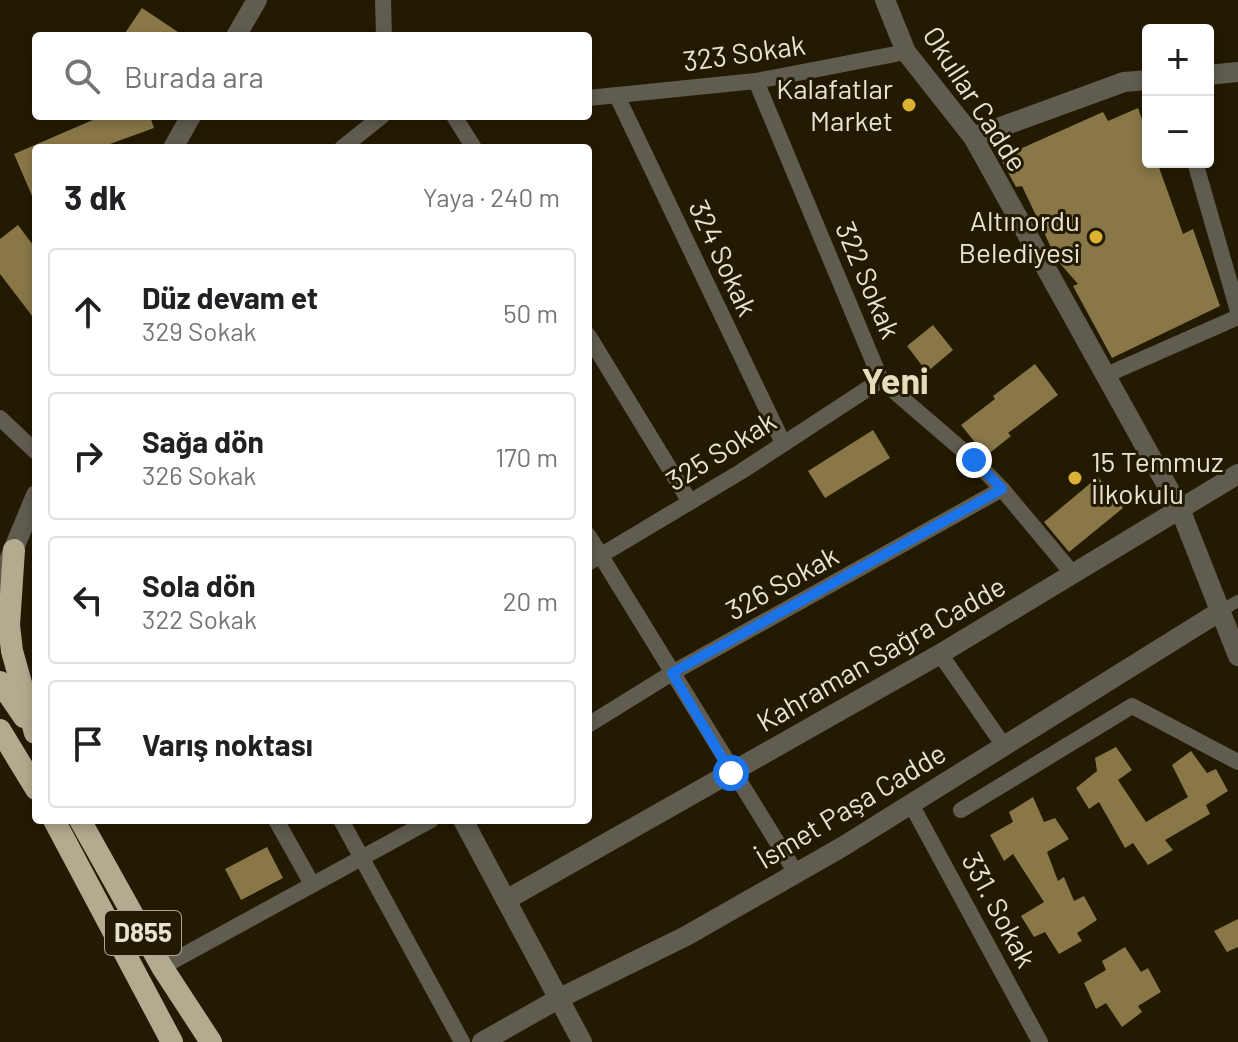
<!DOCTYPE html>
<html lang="tr">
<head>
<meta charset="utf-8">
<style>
  body { margin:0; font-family:Barlow,sans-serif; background:#f6f6f6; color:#202124 }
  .controls { position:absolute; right:24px; top:24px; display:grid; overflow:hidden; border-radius:8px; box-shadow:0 4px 12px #0003 }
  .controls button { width:72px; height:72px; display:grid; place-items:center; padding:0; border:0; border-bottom:2px solid #e0e0e0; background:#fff; color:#202124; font:40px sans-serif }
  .stop { position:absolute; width:24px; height:24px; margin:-18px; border:6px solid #1a73e8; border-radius:50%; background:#fff }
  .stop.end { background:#1a73e8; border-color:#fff; box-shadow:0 2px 8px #0008 }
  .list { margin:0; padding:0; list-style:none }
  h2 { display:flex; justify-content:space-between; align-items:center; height:104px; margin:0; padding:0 32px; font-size:34px }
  h2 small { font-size:26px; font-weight:400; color:#757577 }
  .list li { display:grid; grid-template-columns:52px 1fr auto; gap:24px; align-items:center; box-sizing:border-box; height:128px; margin:0 16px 16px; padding:0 16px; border:2px solid #e0e0e0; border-radius:8px }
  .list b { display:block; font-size:30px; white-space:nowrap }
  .list p { margin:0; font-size:26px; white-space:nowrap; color:#757577 }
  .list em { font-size:26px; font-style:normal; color:#757577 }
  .icon { flex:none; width:44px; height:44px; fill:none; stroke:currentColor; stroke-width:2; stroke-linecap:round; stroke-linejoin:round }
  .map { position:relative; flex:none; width:1238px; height:1042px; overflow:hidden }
  .search { position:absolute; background:#fff; box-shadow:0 4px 12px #0003; left:32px; top:32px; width:560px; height:88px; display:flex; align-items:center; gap:20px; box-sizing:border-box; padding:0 28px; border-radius:8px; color:#757577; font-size:30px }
  .panel { position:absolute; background:#fff; box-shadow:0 4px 12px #0003; left:32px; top:144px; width:560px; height:680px; border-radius:8px }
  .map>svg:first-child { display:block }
  .building { fill:#897748 }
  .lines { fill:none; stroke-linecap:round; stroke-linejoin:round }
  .pedestrian { stroke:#605c50; stroke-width:12 }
  .minor { stroke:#605c50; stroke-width:16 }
  .tertiary { stroke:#605c50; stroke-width:20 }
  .trunk { stroke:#b4aa8f; stroke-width:22 }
  .route { stroke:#1a73e8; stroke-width:10 }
  .poi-dot { fill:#dbb233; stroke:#231a02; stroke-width:3 }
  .labels { text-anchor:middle; stroke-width:6; stroke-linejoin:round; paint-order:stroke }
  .shield { fill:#231a02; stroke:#ada694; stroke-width:2 }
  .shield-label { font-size:26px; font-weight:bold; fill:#e8e2d3 }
  .street-label { font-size:28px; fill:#e8e2d3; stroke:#231a02 }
  .poi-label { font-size:28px; fill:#e8e2d3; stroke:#231a02; text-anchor:end }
  .district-label { font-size:36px; font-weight:bold; fill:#e7dcbd; stroke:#231a02 }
</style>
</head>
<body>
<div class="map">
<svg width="1238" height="1042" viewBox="0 0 1238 1042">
  <rect width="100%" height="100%" fill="#231a02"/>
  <g class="building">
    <polygon points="142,8 184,36 123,36"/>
    <polygon points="1138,108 1148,137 1148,162 1157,162 1183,234 1193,229 1220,306 1112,358 1073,286 1078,284 1057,260 1022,186 1016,187 1000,158 1103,112 1108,121"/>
    <polygon points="102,116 150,116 154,128 110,144 112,148 36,148 36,205 14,154"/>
    <polygon points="18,225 36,249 36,321 0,274 0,239"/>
    <polygon points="933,325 953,350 927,372 907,346"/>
    <polygon points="1035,364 1058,395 1008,433 1011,436 986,456 961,425 995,399 993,396"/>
    <polygon points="873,430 890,458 825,498 808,471"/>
    <polygon points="1098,477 1123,508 1069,552 1044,522"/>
    <polygon points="1116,747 1132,770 1118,780 1146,822 1188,797 1172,765 1191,751 1207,773 1216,769 1228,791 1206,805 1210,814 1165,840 1173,850 1148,865 1133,843 1125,848 1099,802 1089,809 1076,788 1097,771 1095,758"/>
    <polygon points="1033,797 1044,822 1055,818 1069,839 1047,852 1058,881 1064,877 1074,901 1084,896 1097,920 1077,933 1082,941 1059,954 1045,932 1034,937 1021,916 1044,902 1013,854 1004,861 990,835 1013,822 1009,812"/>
    <polygon points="267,847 283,878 241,900 225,869"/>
    <polygon points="1238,919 1238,947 1227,952 1214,931"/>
    <polygon points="1125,947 1141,972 1148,968 1161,992 1138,1006 1142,1012 1122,1027 1106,1003 1096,1009 1084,983 1106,970 1102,961"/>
  </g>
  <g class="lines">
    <polyline class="pedestrian" points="1219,612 1238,601"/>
    <g class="minor">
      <polyline points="383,0 384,36"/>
      <polyline points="756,81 881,380 974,460 1002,489 1073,574"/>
      <polyline points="617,96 783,443"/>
      <polyline points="588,98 756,81 906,52"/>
      <polyline points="454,116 474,148"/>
      <polyline points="342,148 382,116"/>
      <polyline points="1195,162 1238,311"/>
      <polyline points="588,335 690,502"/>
      <polyline points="1104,376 1238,317"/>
      <polyline points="0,418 36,452"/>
      <polyline points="588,535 796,873"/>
      <polyline points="588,563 742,471 881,380"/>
      <polyline points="940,654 1004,746"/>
      <polyline points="588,725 672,673 1002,489"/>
      <polyline points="911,804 1040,1042"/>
      <polyline points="961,810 1132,706 1238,762"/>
      <polyline points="276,820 312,884"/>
      <polyline points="341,820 462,1042"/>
      <polyline points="162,967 431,820"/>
    </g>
    <g class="tertiary">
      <polyline points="885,0 906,52 973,137 1180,509 1238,656"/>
      <polyline points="236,36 257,0"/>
      <polyline points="1208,75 1238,72"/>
      <polyline points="973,137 1124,82 1148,80"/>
      <polyline points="173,148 191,116"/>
      <polyline points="0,582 36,495"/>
      <polyline points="463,820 582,1042"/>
      <polyline points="506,900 940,654 1238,474"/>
      <polyline points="482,1042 560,998 686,936 842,847 1219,612"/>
    </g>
    <g class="trunk">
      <polyline points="14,550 9,625 12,651 35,733"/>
      <polyline points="0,682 24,717"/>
      <polyline points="0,730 36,789"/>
      <polyline points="54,820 172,1042"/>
      <polyline points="80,820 162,967 211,1042"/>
    </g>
  </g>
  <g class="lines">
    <polyline class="route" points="731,773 672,673 1002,489 974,460"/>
  </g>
  <g class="poi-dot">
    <circle cx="909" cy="105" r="8"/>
    <circle cx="1096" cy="237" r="8"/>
    <circle cx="1075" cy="478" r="8"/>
  </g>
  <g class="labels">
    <rect class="shield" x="105" y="911" width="76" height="44" rx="6"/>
    <g class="shield-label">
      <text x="143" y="942">D855</text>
    </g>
    <g class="street-label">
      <text transform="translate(744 53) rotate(-8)" y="10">323 Sokak</text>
      <text transform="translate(975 99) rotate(57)" y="10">Okullar Cadde</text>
      <text transform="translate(723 258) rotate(65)" y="10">324 Sokak</text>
      <text transform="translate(868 280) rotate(67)" y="10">322 Sokak</text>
      <text transform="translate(721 451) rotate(-32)" y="10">325 Sokak</text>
      <text transform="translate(782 583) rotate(-29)" y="10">326 Sokak</text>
      <text transform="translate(881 654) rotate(-30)" y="10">Kahraman Sağra Cadde</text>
      <text transform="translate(851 806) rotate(-31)" y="10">İsmet Paşa Cadde</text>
      <text transform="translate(999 910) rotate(62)" y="10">331. Sokak</text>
    </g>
    <g class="poi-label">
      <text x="893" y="99">Kalafatlar<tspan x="893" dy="32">Market</tspan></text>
      <text x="1080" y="231">Altınordu<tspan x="1080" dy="32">Belediyesi</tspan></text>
      <text x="1091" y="472" text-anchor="start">15 Temmuz<tspan x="1091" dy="32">İlkokulu</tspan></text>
    </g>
    <g class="district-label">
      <text x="895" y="394">Yeni</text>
    </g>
  </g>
</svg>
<div class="controls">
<button>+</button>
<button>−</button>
</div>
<div class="stop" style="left:731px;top:773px"></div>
<div class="stop end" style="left:974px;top:460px"></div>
<div class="search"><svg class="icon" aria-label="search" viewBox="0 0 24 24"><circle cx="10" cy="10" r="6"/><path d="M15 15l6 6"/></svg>Burada ara</div>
<section class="panel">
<h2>3 dk<small>Yaya · 240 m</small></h2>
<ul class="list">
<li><svg class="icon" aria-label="ahead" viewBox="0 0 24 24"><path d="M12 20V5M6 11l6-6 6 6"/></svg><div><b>Düz devam et</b><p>329 Sokak</p></div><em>50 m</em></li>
<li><svg class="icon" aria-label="right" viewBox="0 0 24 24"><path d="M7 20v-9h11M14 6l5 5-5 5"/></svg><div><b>Sağa dön</b><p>326 Sokak</p></div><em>170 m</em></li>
<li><svg class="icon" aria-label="left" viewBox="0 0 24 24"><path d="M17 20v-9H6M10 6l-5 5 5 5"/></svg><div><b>Sola dön</b><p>322 Sokak</p></div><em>20 m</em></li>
<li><svg class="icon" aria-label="arrive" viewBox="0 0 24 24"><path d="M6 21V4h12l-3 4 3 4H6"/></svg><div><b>Varış noktası</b></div></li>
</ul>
</section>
</div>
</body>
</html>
